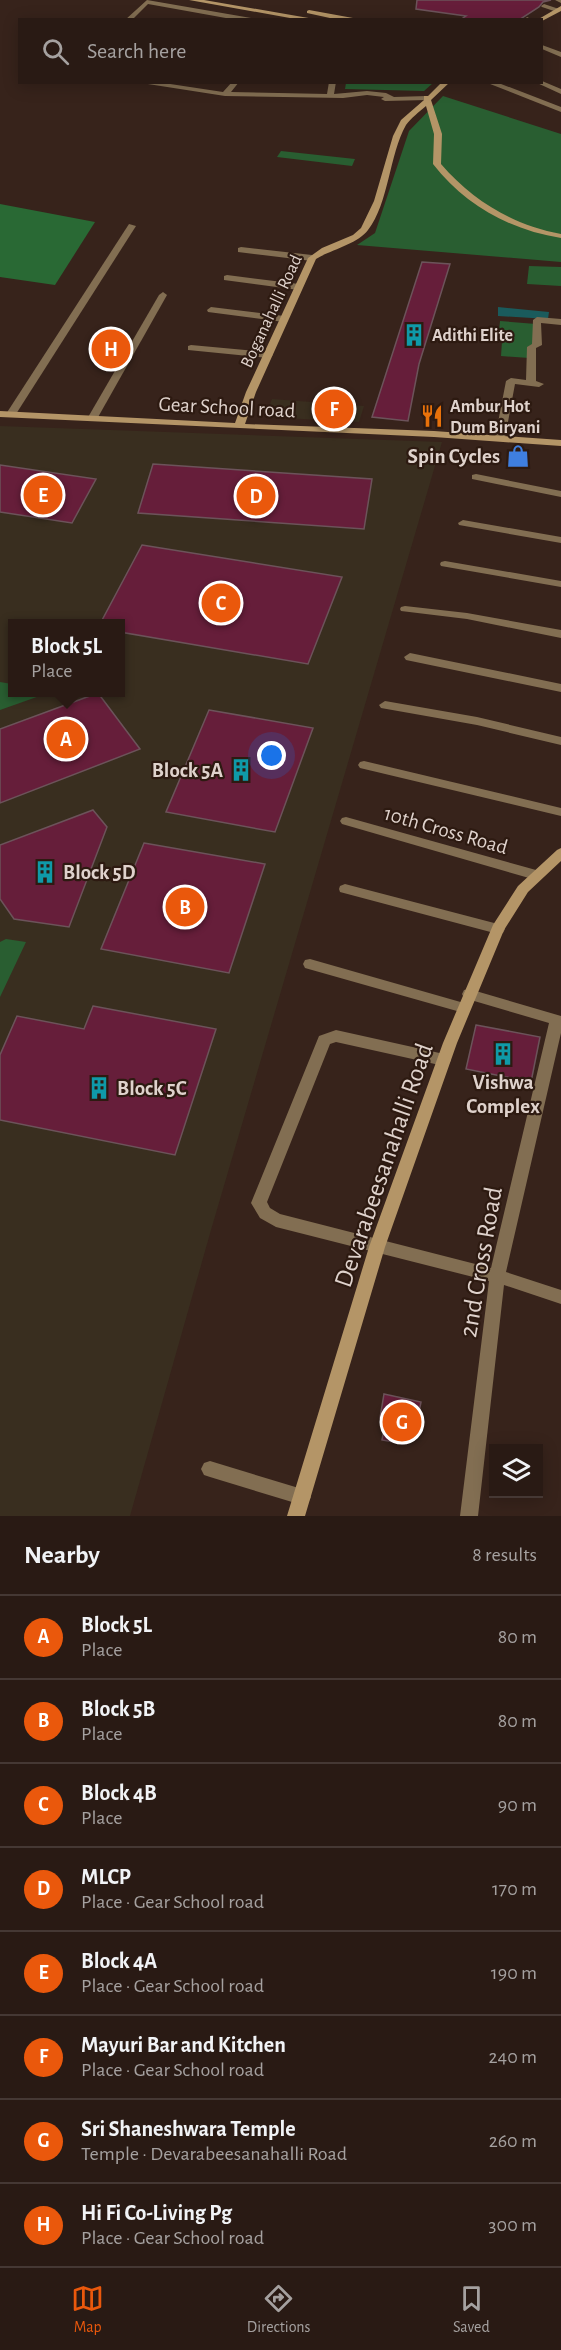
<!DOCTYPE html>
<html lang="en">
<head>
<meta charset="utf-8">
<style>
  body { margin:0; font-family:"Alegreya Sans",sans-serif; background:#31231d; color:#f1f3f6 }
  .controls { position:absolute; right:18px; bottom:18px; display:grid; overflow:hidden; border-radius:0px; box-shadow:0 3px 15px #0003 }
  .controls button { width:54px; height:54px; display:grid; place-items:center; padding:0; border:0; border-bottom:2px solid #453834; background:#291a14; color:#f1f3f6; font:30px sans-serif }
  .you { position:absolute; left:272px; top:756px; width:21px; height:21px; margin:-15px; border:4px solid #fff; border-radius:50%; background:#1a73e8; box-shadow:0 0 0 9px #1a73e833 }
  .badge { display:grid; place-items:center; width:39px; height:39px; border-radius:50%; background:#ea580c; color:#fff; font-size:20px; font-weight:700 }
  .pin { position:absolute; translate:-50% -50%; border:3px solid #fff; box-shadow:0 2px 6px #0006 }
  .popup { position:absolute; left:8px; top:619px; width:117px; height:78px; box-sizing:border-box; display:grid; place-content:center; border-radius:0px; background:#291a14; filter:drop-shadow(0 2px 4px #0005); font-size:20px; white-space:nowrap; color:#a5a1a0 }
  .popup b { font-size:22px; color:#f1f3f6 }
  .popup::after { content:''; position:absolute; left:50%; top:100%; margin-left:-12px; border:12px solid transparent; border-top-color:#291a14 }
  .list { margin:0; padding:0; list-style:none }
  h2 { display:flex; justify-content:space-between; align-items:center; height:78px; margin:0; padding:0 24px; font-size:26px }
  h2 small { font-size:20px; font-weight:400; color:#a5a1a0 }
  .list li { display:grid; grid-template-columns:39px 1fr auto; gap:18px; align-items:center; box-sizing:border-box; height:84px; padding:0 24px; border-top:2px solid #453834 }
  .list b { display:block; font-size:22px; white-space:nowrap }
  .list p { margin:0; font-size:20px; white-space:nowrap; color:#a5a1a0 }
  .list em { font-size:20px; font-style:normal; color:#a5a1a0 }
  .icon { flex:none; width:33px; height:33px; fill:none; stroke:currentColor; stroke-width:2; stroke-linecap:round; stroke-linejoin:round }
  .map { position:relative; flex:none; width:561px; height:1516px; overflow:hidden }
  .search { position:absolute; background:#291a14; box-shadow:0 3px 15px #0003; left:18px; right:18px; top:18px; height:66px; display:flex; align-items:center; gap:15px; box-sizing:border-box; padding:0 21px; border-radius:0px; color:#a5a1a0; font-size:22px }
  .sheet { height:750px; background:#291a14 }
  nav { display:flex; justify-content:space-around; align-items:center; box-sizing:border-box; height:84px; border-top:2px solid #453834; background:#291a14; font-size:16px; color:#a5a1a0 }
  nav a { display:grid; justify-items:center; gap:3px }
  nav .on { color:#ea580c }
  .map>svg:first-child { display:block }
  .commercial { fill:#392e1f; fill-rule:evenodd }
  .green { fill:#295e31 }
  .forest { fill:#296934 }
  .water { fill:#1a5b5c }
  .building { fill:#661e3a; stroke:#6c535a; stroke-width:1.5 }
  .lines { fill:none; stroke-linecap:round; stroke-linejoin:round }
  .street { fill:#826e52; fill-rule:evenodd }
  .secondary { fill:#b49567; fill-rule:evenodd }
  .labels { text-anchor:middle; stroke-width:4.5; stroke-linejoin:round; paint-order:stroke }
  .far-street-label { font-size:18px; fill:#dfd2cc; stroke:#2d1a11 }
  .far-poi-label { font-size:18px; font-weight:bold; fill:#dfd2cc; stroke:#2d1a11; text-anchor:start }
  .street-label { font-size:21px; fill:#dfd2cc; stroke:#2d1a11 }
  .poi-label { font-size:21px; font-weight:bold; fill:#dfd2cc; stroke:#2d1a11; text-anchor:end }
  .near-street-label { font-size:26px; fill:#dfd2cc; stroke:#2d1a11 }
</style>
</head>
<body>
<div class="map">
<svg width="561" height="1516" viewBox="0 0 561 1516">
  <rect width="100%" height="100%" fill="#37231b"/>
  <g class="commercial">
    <polygon points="272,399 364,406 359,422 265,417"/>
    <path d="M0 426 442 442 211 1230 130 1516H0ZM12 624H120V692H12Z"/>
  </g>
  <g class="green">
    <polygon points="346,83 346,82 433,83 424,91 345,89"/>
    <polygon points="443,96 561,134 561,262 357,245 375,233 409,131"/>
    <polygon points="281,151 355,159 352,166 277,157"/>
    <polygon points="529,266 561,267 561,286 527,284"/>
    <polygon points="500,321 536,324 534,345 530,345 529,358 501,356 502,341 498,341"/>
    <polygon points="0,682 12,684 12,692 48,693 0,710"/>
    <polygon points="6,939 26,942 0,997 0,942"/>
  </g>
  <polygon class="forest" points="0,204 95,222 55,285 0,277"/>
  <polygon class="water" points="498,307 549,312 548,319 498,316"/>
  <g class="building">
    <polygon points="417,0 551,0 543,2 539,7 519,20 460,20 466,16 416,9"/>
    <polygon points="422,262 450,264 419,364 408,421 372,417"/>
    <polygon points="104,342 124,345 115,360 95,357"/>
    <polygon points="153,464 372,479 364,529 138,513"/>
    <polygon points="0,465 96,479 72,523 0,512"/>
    <polygon points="142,545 342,577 308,664 120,632 120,624 100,624"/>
    <polygon points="98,693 140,749 0,803 0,729"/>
    <polygon points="209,710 313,728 275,832 166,812"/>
    <polygon points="93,810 107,827 69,927 14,919 0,899 0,845"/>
    <polygon points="144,843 265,864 229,973 101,949"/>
    <polygon points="93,1006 216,1029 175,1155 0,1120 0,1055 17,1016 84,1029"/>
    <polygon points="476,1025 540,1037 531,1082 466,1069"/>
    <polygon points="384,1394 421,1402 416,1427 408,1425 404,1444 382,1440 386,1419 380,1418"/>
  </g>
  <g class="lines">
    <g class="street">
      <polygon points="147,0 251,18 254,20 237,20 148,4 132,20 125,20"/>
      <polygon points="555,0 561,0 561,3"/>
      <polygon points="544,4 559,9 560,10 557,12 542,7 541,6"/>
      <polygon points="527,17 533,20 524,20"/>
      <polygon points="542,45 561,52 561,57 542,49"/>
      <polygon points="542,81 561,89 561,94 535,82 542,82"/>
      <polygon points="135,82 157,82 223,92 232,82 239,82 231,92 327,94 329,82 336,82 334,94 367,91 386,93 394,97 427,96 431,98 427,100 385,101 381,99 384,97 367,95 343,98 225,96"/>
      <polygon points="485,82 496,82 561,107 561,112"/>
      <polygon points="129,224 136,226 16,414 11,417 8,416 6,414"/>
      <polygon points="241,247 312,255 316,258 312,261 238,252 238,248"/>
      <polygon points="227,275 299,284 303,287 299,290 224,280 224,276"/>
      <polygon points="163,292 167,295 97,419 95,421 89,421 87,419 159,295"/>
      <polygon points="211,307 284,316 288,319 284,322 208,312 207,310"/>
      <polygon points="537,317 561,319 561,325 541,323 542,345 536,348 536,381 544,384 539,387 515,384 505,438 500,441 497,440 495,438 506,381 511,378 526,380 527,347 532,344 533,320"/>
      <polygon points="191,345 268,352 273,355 268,358 188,350 188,346"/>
      <polygon points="476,474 561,491 561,497 472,479 472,475"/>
      <polygon points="463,520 561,537 561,543 459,525 458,523"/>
      <polygon points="445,561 561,581 561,587 441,566 440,564 441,562"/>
      <polygon points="405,606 467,613 561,630 561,638 467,619 401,611 400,609 401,607"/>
      <polygon points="410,653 561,684 561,692 406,660 404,657"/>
      <polygon points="385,701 477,717 561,737 561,745 477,725 381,708 379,705"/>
      <polygon points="364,761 561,808 561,816 360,768 358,765 360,762"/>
      <polygon points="346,817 536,870 541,872 542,875 541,878 536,880 342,824 340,821 342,818"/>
      <polygon points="345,884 498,924 503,925 505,929 503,933 498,934 340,892 339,889 340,886"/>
      <polygon points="310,959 464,1003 469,1004 471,1008 469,1012 464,1013 305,968 303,964 305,960"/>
      <polygon points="469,989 561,1016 561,1033 506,1272 561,1290 561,1304 504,1285 478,1516 460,1516 489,1281 276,1227 260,1218 251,1203 319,1036 336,1030 444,1054 449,1056 451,1060 449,1064 444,1066 336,1042 330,1044 267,1202 270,1208 280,1214 491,1268 549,1023 464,998 462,994 464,990"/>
      <polygon points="210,1461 302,1489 308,1491 311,1497 308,1503 302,1505 210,1477 204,1475 201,1469 204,1463"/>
    </g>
    <g class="secondary">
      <polygon points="189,0 204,0 320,20 301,20"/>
      <polygon points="561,6 561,11 542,21 542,20 537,20"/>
      <polygon points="309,10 353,18 356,20 339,20 307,13 307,11"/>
      <path d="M442 82H450L431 100 442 134 441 164C473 201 513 225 561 234V238C510 230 465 205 433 164L434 134 426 106C419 112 411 118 406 125 389 155 389 203 368 230 358 244 330 250 316 259L256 392 245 424 434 431 561 440V446L434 437 0 417V411L235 423 246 392 308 258 322 248 353 235 361 228 374 201 393 136 401 120 424 100V96H428Z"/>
      <polygon points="561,848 561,861 528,892 504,930 457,1043 385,1247 305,1516 287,1516 369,1247 443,1043 493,925 518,886 557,850"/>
    </g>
  </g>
  <defs>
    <g id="building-bare" transform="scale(1.8)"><path d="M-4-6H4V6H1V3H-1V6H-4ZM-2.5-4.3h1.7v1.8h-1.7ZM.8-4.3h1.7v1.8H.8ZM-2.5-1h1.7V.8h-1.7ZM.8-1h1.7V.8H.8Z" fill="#0f9aa8" stroke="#2d1a11" stroke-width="2.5" paint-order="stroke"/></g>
    <g id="restaurant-bare" transform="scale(1.8)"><path d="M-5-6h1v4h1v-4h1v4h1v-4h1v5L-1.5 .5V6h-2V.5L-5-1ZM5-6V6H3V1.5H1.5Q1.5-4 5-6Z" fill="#e8710a" stroke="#2d1a11" stroke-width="2.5" paint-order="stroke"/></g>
    <g id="shop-bare" transform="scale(1.8)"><path d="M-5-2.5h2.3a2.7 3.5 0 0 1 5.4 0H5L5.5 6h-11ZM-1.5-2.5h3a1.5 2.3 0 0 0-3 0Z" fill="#3f7fe0" stroke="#2d1a11" stroke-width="2.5" paint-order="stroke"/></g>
  </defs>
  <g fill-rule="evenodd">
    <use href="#building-bare" x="414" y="335"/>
    <use href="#restaurant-bare" x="432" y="416"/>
    <use href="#shop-bare" x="518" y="456"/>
    <use href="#building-bare" x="241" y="770"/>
    <use href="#building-bare" x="45" y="872"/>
    <use href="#building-bare" x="503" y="1054"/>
    <use href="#building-bare" x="99" y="1088"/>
  </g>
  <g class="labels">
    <g class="far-street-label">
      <text transform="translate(271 311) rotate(-65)" y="6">Boganahalli Road</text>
    </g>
    <g class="far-poi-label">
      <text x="432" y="341">Adithi Elite</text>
      <text x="450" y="412">Ambur Hot<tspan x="450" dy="21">Dum Biryani</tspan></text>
    </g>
    <g class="street-label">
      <text transform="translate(227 407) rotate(3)" y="7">Gear School road</text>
      <text transform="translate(446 830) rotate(16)" y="7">10th Cross Road</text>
    </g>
    <g class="poi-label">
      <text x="500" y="463">Spin Cycles</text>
      <text x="223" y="777">Block 5A</text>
      <text x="63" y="879" text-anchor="start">Block 5D</text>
      <text x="503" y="1089" text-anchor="middle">Vishwa<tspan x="503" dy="24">Complex</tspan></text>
      <text x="117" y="1095" text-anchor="start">Block 5C</text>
    </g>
    <g class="near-street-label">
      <text transform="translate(383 1165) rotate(-71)" y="9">Devarabeesanahalli Road</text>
      <text transform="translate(480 1262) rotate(-80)" y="9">2nd Cross Road</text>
    </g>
  </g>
</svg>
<div class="controls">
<button><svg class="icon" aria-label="layers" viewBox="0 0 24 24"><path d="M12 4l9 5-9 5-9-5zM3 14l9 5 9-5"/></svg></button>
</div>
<div class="you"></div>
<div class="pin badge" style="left:66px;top:739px">A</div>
<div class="popup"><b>Block 5L</b>Place</div>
<div class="pin badge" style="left:185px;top:907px">B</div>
<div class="pin badge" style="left:221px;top:603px">C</div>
<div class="pin badge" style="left:256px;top:496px">D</div>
<div class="pin badge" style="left:43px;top:495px">E</div>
<div class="pin badge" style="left:334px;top:409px">F</div>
<div class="pin badge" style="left:402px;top:1422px">G</div>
<div class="pin badge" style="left:111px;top:349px">H</div>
<div class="search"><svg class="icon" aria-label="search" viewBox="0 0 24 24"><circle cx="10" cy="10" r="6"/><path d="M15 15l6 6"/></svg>Search here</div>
</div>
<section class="sheet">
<h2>Nearby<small>8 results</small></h2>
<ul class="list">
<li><span class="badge">A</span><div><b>Block 5L</b><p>Place</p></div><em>80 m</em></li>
<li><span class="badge">B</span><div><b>Block 5B</b><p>Place</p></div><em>80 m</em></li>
<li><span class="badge">C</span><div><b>Block 4B</b><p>Place</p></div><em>90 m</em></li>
<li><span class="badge">D</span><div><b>MLCP</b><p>Place · Gear School road</p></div><em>170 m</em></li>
<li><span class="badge">E</span><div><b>Block 4A</b><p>Place · Gear School road</p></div><em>190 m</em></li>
<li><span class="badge">F</span><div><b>Mayuri Bar and Kitchen</b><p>Place · Gear School road</p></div><em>240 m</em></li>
<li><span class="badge">G</span><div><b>Sri Shaneshwara Temple</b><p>Temple · Devarabeesanahalli Road</p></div><em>260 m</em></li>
<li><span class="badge">H</span><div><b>Hi Fi Co-Living Pg</b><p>Place · Gear School road</p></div><em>300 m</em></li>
</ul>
</section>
<nav>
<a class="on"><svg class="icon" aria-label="map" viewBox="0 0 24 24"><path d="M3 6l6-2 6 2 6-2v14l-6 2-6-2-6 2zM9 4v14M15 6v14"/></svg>Map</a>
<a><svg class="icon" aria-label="directions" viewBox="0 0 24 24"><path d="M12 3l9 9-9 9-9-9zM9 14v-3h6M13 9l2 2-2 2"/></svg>Directions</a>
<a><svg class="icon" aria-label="saved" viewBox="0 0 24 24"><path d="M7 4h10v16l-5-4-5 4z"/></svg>Saved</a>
</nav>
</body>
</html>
